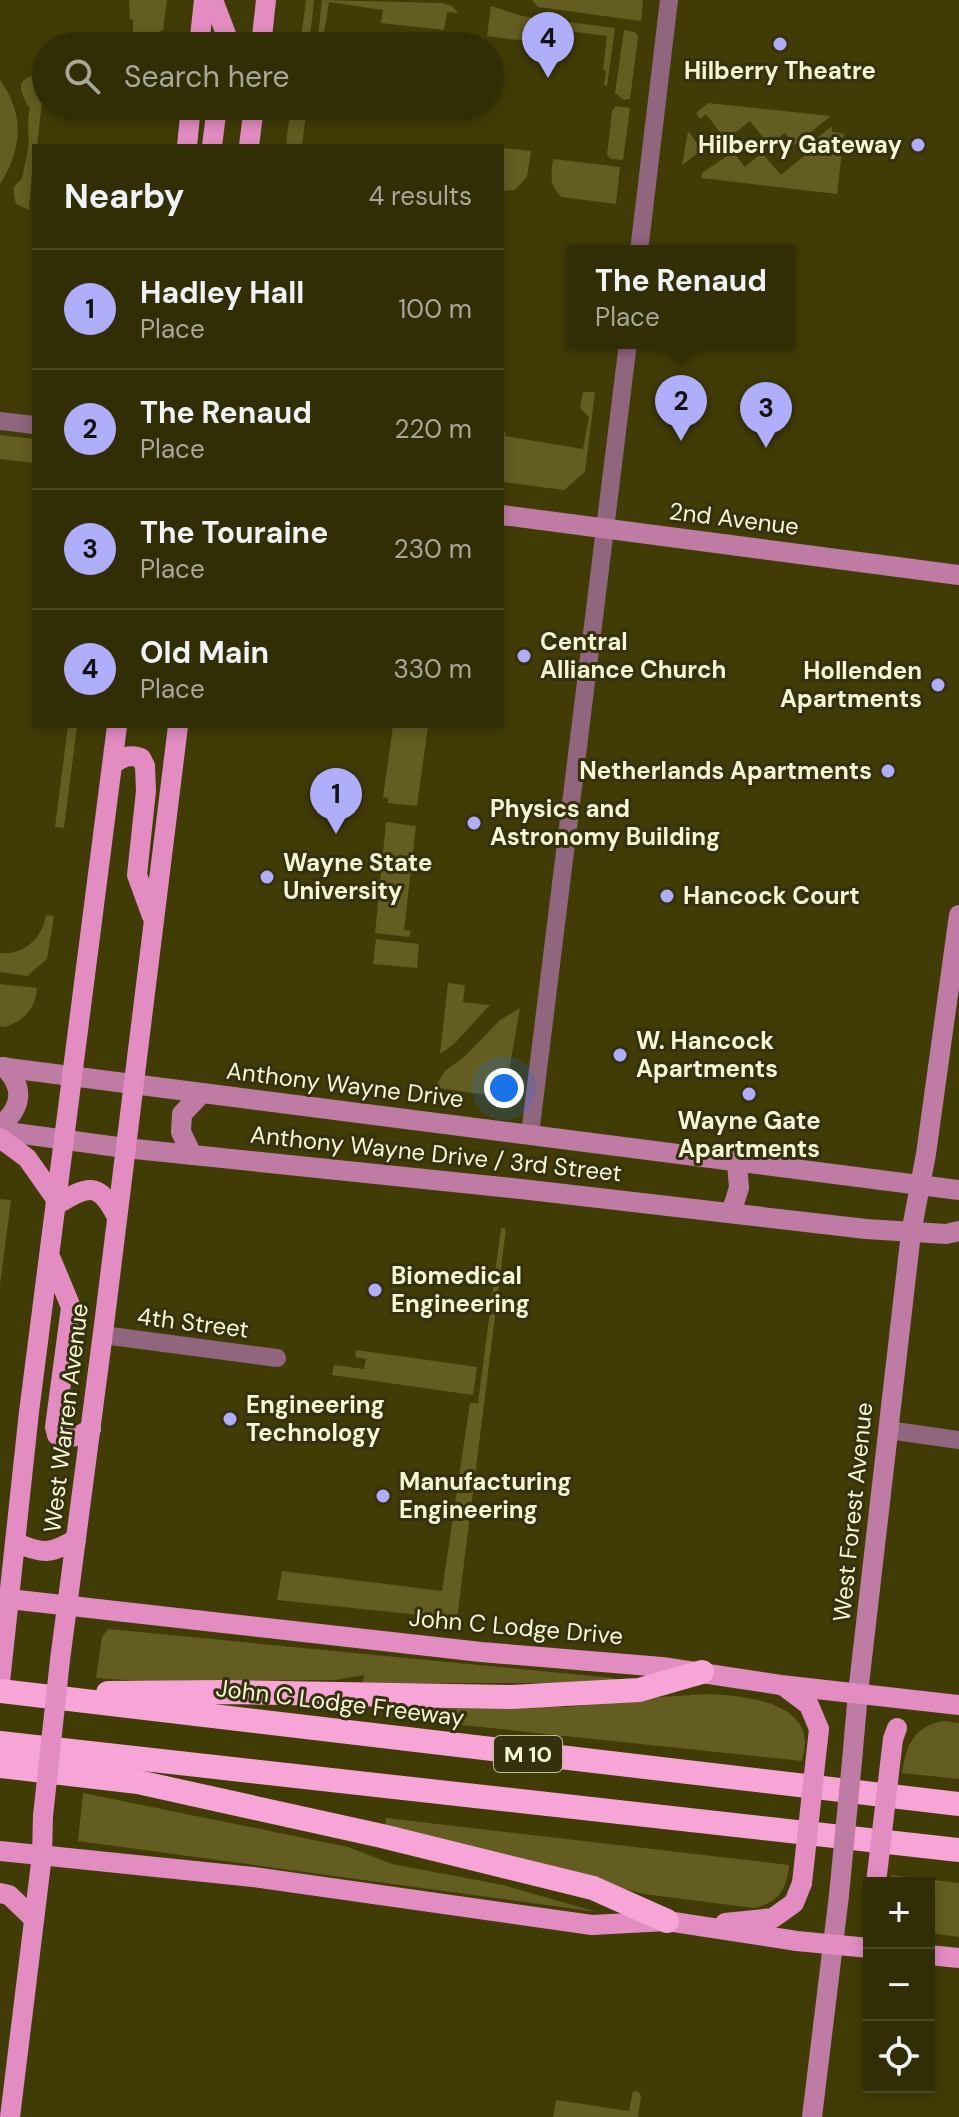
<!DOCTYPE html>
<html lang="en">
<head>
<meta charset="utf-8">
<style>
  body { margin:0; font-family:"DM Sans",sans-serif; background:#39350e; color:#f1f3f6 }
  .controls { position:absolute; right:24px; bottom:24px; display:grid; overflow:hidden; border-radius:0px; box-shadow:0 4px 12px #0003 }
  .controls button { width:72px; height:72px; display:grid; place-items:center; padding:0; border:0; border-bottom:2px solid #4c4926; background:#312d04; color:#f1f3f6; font:40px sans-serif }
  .you { position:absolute; left:504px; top:1088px; width:28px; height:28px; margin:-20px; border:6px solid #fff; border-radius:50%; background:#1a73e8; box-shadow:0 0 0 12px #1a73e833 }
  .badge { display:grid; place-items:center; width:52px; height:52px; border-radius:50%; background:#aeaefb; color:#111; font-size:26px; font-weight:700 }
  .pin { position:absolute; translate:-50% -66px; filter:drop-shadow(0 2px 4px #0008) }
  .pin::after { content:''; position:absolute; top:42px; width:28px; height:24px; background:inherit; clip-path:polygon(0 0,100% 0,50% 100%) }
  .popup { position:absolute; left:567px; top:245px; width:228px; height:104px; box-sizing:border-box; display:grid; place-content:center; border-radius:0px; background:#312d04; filter:drop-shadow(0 2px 6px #0005); font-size:26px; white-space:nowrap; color:#a8a89a }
  .popup b { font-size:30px; color:#f1f3f6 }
  .popup::after { content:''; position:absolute; left:50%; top:100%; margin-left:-16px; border:16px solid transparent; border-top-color:#312d04 }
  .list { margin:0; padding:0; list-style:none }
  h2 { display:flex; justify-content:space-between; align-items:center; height:104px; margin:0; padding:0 32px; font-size:34px }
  h2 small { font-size:26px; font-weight:400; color:#a8a89a }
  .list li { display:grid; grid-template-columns:52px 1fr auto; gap:24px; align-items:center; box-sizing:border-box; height:120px; padding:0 32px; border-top:2px solid #4c4926 }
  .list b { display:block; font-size:30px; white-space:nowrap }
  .list p { margin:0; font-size:26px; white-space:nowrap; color:#a8a89a }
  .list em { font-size:26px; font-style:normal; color:#a8a89a }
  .icon { flex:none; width:44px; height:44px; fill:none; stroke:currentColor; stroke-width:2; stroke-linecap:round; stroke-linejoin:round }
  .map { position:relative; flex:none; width:959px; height:2117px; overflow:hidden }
  .search { position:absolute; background:#312d04; box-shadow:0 4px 12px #0003; left:32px; top:32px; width:472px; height:88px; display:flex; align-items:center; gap:20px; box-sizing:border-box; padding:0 28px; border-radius:44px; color:#a8a89a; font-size:30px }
  .panel { position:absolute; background:#312d04; box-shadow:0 4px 12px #0003; left:32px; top:144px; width:472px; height:584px; border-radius:0px }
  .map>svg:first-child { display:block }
  .green { fill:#635d21 }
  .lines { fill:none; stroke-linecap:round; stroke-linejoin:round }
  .street { stroke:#90657e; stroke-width:18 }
  .secondary { stroke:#be7ca4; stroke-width:20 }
  .primary { stroke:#e28cc1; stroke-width:20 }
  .highway { stroke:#f7a4d6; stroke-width:24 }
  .secondary-bridge { stroke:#be7ca4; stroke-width:20 }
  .primary-bridge { stroke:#e28cc1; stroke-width:20 }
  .poi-dot { fill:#aeaefb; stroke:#35310f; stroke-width:3 }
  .labels { text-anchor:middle; stroke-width:6; stroke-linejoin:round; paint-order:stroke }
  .shield { fill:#35310f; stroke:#bebc9a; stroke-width:2 }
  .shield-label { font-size:22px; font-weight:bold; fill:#f9f7d5 }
  .poi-label { font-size:24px; font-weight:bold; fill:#f9f7d5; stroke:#35310f; text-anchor:start }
  .street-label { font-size:24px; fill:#f9f7d5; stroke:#35310f }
</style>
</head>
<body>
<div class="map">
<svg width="959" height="2117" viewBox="0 0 959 2117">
  <rect width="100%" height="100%" fill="#413c06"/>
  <g class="green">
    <polygon points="129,0 167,0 163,30 140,41 133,40 133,20 130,19"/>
    <polygon points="306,0 314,0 309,46 300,46"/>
    <polygon points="322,0 442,3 452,6 458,13 447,12 444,30 381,23 383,10 329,2 322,46 317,46"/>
    <polygon points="532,0 643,0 641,21 538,7"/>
    <polygon points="491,6 522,16 615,28 607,86 604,85 606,71 603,70 607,36 552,29 550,44 487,36"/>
    <polygon points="624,30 635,32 638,37 630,99 624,100 615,93"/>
    <path d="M32 76H39L36 91 43 93 37 146H34L29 210 16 204C9 178 20 188 23 174 24 166 27 157 28 148 30 135 26 121 30 108 23 98 13 81 32 76Z"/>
    <path d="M0 80C25 115 22 149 0 184Z"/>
    <polygon points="708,103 831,116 794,145 785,133 769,145 750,121 726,140 706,114 700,119 696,113"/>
    <polygon points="616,106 630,108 623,160 611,159 607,155 612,111"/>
    <polygon points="290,110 306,113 302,146 286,146"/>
    <polygon points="832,126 832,132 844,134 837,194 701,178 702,173 733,152 745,167 762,153 781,175 804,156 801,151"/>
    <polygon points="688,131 702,150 682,165"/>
    <polygon points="503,148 531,151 527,177 515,190 502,191"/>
    <path d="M553 159 620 167 616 204 562 197C549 186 551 175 553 159Z"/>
    <polygon points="583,392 595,392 585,472 564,490 502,482 502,431 505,432 505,436 583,449 589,417 580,408"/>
    <polygon points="0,435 34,439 34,463 0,459"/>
    <polygon points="68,726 77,726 64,828 55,827"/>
    <polygon points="393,726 428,726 417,806 388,803 388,798 383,797"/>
    <polygon points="386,822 416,826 404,930 411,931 409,937 375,933"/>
    <path d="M46 915 54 916 47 959 27 976 0 972V953C25 955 42 938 46 915Z"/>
    <polygon points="376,939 419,944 417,968 373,964"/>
    <polygon points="448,983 465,985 463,1002 490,1005 454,1044 440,1054"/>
    <path d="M0 984 37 988C35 1009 25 1020 5 1027L0 1026Z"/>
    <polygon points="520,1008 505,1094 501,1097 438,1088 437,1084 445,1071 465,1056 500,1020"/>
    <polygon points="0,1199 11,1200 0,1285"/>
    <polygon points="501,1228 506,1229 457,1619 277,1600 282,1571 442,1591 470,1403 478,1403"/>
    <polygon points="356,1350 477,1367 473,1395 332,1375 334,1365 364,1369 366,1359 355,1357"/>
    <polygon points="108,1629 613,1678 617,1683 363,1683 364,1675 336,1680 142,1681 96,1678 102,1637"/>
    <path d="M708 1694C739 1696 803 1699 805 1742 805 1748 803 1755 802 1761L386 1717V1704L568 1707 646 1698Z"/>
    <path d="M944 1721 959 1723V1779L902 1773C906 1745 914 1726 944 1721Z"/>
    <polygon points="83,1793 348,1847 392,1864 503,1885 597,1912 78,1841"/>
    <path d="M386 1818 789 1865C787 1889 778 1903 754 1908L644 1894 385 1826Z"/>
    <polygon points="891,1875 959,1883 959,1937 929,1933 929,1883 890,1883"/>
    <polygon points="633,2091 639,2092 641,2096 638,2117 553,2117 556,2100 629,2111"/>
  </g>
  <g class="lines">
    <g class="street">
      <polyline points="639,251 669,0"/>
      <polyline points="0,421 34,425"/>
      <polyline points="530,1134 628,343"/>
      <polyline points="103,1335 277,1358"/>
      <polyline points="888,1430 959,1440"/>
    </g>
    <g class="secondary">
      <polyline points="502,515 959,575"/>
      <polyline points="0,1067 959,1190"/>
      <path d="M0 1126C22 1108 25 1087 4 1067"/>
      <polyline points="0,1131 125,1148 521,1189 866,1229 946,1234 959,1231"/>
      <polyline points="192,1155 181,1132 182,1114 202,1093"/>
      <polyline points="731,1213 739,1188 737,1162"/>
      <polyline points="852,1761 858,1693 911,1233 926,1154 959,915"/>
      <polyline points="812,2117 839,1895"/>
    </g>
    <g class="primary">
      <polyline points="213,0 226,34 225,46"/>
      <polyline points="199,46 204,0"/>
      <polyline points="261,46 266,0"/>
      <polyline points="187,146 191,106"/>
      <polyline points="212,146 217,106"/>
      <polyline points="249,146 254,106"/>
      <path d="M113 764C123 757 129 754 141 758L145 766 146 791 137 875 152 916"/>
      <polyline points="0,1138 27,1158 56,1199"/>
      <path d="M56 1205C88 1186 98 1180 117 1217"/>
      <polyline points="51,1259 71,1307 55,1427 57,1435 63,1439 80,1435 91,1429"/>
      <path d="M15 1542C43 1555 51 1554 76 1539"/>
      <polyline points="9,1599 481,1652 662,1667 781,1685 959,1705"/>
      <polyline points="60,1660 104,1325 178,726"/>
      <polyline points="0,1682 29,1412 117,726"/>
      <polyline points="785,1687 809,1705 819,1729"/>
      <polyline points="0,1851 253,1877 592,1925 667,1921 797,1941 869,1948"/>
      <polyline points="0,1893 9,1895 34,1919"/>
      <polyline points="725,1923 773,1918 794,1903 802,1883"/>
      <polyline points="929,1955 959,1958"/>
      <polyline points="10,2117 42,1855 43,1816"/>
    </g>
    <g class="highway">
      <polyline points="0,1691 959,1804"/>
      <polyline points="108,1693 224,1692 511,1697 639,1690 702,1672"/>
      <polyline points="0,1743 959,1850"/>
      <polyline points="0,1766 138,1782 382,1836 593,1888 667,1921"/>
    </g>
    <polyline class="secondary-bridge" points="839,1895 852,1761"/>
    <g class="primary-bridge">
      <polyline points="43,1816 60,1660"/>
      <polyline points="802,1883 819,1729"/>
      <polyline points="876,1883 893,1739 897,1728"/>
    </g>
  </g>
  <g class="poi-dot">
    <circle cx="780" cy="44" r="8"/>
    <circle cx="918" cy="145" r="8"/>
    <circle cx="524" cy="656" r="8"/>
    <circle cx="938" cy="685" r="8"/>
    <circle cx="888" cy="771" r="8"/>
    <circle cx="474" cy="823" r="8"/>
    <circle cx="267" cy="877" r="8"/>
    <circle cx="667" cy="896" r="8"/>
    <circle cx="620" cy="1055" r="8"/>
    <circle cx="749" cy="1094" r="8"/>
    <circle cx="375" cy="1290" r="8"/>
    <circle cx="230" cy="1419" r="8"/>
    <circle cx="383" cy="1496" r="8"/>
  </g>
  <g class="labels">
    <rect class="shield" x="494" y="1736" width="68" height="36" rx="6"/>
    <g class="shield-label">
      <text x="528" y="1762">M 10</text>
    </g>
    <g class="poi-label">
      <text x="780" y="79" text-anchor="middle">Hilberry Theatre</text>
      <text x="902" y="153" text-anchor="end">Hilberry Gateway</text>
      <text x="540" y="650">Central<tspan x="540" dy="28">Alliance Church</tspan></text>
      <text x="922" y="679" text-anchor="end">Hollenden<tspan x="922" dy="28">Apartments</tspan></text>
      <text x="872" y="779" text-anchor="end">Netherlands Apartments</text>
      <text x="490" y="817">Physics and<tspan x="490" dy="28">Astronomy Building</tspan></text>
      <text x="283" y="871">Wayne State<tspan x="283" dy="28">University</tspan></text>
      <text x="683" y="904">Hancock Court</text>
      <text x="636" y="1049">W. Hancock<tspan x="636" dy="28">Apartments</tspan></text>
      <text x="749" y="1129" text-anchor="middle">Wayne Gate<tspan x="749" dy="28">Apartments</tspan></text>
      <text x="391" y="1284">Biomedical<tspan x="391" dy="28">Engineering</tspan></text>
      <text x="246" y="1413">Engineering<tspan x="246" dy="28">Technology</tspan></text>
      <text x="399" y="1490">Manufacturing<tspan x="399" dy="28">Engineering</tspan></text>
    </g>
    <g class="street-label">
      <text transform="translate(734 519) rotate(7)" y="8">2nd Avenue</text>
      <text transform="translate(345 1085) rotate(7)" y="8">Anthony Wayne Drive</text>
      <text transform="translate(436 1154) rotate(6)" y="8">Anthony Wayne Drive / 3rd Street</text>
      <text transform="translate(193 1323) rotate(7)" y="8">4th Street</text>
      <text transform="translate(66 1418) rotate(-83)" y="8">West Warren Avenue</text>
      <text transform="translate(853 1512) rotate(-84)" y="8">West Forest Avenue</text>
      <text transform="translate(516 1627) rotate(5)" y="8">John C Lodge Drive</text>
      <text transform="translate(340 1703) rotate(7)" y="8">John C Lodge Freeway</text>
    </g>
  </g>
</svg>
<div class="controls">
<button>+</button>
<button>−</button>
<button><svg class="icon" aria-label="locate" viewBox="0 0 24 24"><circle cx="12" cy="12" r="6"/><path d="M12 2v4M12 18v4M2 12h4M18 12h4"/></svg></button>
</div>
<div class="you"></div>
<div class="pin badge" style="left:336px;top:834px">1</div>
<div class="pin badge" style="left:681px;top:441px">2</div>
<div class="popup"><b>The Renaud</b>Place</div>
<div class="pin badge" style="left:766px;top:448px">3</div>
<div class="pin badge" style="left:548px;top:78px">4</div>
<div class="search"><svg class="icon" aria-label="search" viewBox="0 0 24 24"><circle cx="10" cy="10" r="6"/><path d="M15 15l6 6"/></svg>Search here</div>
<section class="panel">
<h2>Nearby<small>4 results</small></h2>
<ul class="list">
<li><span class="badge">1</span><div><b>Hadley Hall</b><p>Place</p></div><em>100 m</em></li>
<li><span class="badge">2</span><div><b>The Renaud</b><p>Place</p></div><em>220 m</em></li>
<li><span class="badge">3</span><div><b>The Touraine</b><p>Place</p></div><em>230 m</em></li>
<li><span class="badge">4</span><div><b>Old Main</b><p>Place</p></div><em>330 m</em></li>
</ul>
</section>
</div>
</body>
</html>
